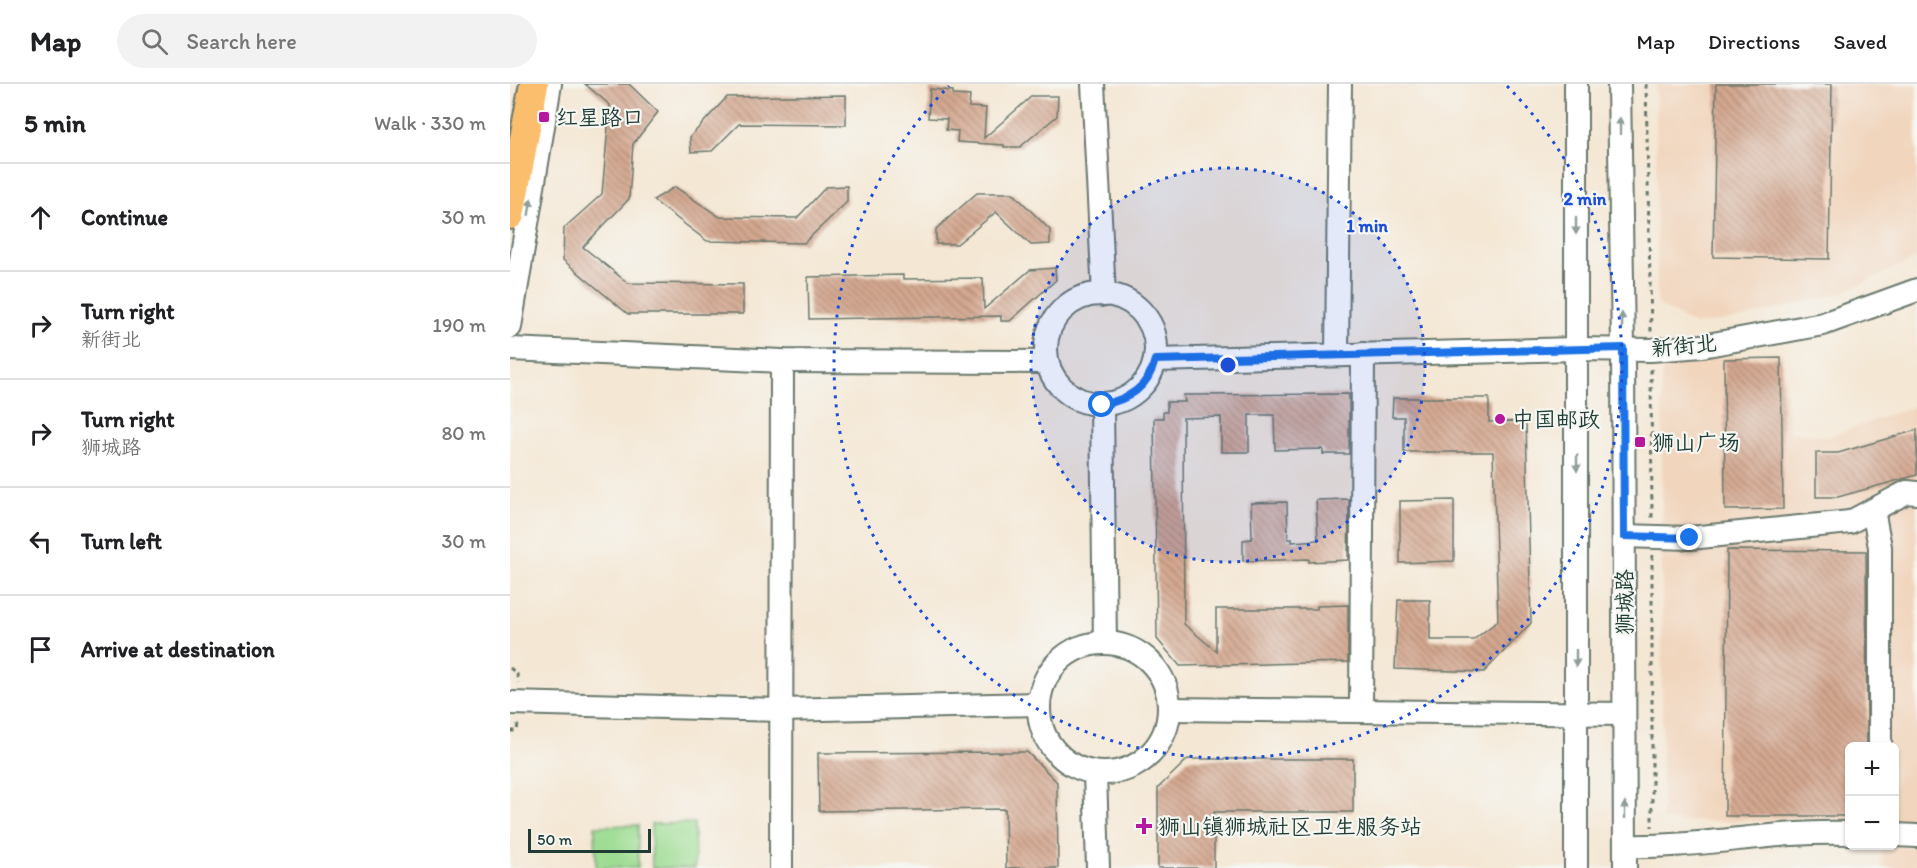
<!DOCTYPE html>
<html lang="en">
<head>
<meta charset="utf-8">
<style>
  body { margin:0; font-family:Itim,"LXGW WenKai TC",sans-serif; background:#f2f2f2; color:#202124 }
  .controls { position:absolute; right:18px; bottom:18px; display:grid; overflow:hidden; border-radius:9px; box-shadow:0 2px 4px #0004 }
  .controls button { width:54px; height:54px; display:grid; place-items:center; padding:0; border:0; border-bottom:2px solid #e0e0e0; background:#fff; color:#202124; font:30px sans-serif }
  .scale { position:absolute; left:18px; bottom:15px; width:123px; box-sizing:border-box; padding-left:6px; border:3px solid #1f3d34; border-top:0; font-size:16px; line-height:21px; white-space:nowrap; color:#1f3d34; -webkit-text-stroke:4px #f6f6f2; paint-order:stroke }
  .stop { position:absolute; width:18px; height:18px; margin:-14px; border:4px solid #1a73e8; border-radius:50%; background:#fff }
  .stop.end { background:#1a73e8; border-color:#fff; box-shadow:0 2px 6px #0008 }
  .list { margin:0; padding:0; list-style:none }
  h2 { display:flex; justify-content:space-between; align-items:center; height:78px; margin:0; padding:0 24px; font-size:26px }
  h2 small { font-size:20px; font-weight:400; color:#757577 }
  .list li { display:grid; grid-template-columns:39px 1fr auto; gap:18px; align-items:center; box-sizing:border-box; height:108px; padding:0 24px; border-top:2px solid #e0e0e0 }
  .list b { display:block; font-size:22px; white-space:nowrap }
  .list p { margin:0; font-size:20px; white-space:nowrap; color:#757577 }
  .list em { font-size:20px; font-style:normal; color:#757577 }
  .icon { flex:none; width:33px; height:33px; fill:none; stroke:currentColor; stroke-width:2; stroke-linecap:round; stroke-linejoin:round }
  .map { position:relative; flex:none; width:1407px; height:784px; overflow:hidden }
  header { display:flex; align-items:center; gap:36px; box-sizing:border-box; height:84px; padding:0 30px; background:#fff; border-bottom:2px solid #e0e0e0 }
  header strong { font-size:28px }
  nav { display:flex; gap:33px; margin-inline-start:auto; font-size:21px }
  .search { width:420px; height:54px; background:#f2f2f2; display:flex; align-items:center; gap:15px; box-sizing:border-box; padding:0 21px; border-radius:33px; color:#757577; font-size:22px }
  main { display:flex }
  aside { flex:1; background:#fff }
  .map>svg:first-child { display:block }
  .built { fill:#f1d5bd }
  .pitch { fill:#9cdc91; stroke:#5e8c62; stroke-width:1.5 }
  .building { fill:url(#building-back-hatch) }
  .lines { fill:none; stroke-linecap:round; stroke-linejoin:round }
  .minor-casing { stroke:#6a786c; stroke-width:26 }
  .major-casing { stroke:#6a786c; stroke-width:32 }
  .path { stroke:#6a786c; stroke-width:3; stroke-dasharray:4.5 4.5; stroke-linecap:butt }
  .minor { stroke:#fff; stroke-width:22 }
  .major { stroke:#fabe6d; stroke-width:28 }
  .oneway { fill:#8f9e9a }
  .route { stroke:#1a73e8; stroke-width:8 }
  .ring { fill:none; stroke:#1d4ed8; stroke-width:3; stroke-dasharray:3 6 }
  .poi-dot { fill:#b5179e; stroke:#f6f6f2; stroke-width:2 }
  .labels { text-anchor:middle; stroke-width:4.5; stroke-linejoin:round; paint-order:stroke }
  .poi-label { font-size:22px; fill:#1f3d34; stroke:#f6f6f2; text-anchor:start }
  .street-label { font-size:22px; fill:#1f3d34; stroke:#f6f6f2 }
  .centre { fill:#1d4ed8; stroke:#f6f6f2; stroke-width:3 }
  .ring-label { font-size:18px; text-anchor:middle; font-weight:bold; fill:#1d4ed8; stroke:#f6f6f2; stroke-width:4.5; stroke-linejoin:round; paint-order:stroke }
</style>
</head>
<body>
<header>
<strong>Map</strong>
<div class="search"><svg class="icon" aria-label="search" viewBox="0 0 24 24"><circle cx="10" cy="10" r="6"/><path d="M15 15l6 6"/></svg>Search here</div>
<nav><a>Map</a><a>Directions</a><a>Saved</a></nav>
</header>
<main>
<aside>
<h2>5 min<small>Walk · 330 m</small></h2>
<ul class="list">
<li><svg class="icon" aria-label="ahead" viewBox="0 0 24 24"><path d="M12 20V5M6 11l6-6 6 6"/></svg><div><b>Continue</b></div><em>30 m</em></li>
<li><svg class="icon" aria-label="right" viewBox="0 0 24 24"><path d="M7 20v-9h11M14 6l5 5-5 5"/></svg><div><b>Turn right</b><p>新街北</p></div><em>190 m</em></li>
<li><svg class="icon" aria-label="right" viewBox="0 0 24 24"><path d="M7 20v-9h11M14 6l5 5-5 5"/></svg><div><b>Turn right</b><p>狮城路</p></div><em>80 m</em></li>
<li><svg class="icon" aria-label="left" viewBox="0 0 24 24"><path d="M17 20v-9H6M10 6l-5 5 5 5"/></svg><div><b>Turn left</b></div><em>30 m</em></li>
<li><svg class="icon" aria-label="arrive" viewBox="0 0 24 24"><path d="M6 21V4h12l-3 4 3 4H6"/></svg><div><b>Arrive at destination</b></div></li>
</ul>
</aside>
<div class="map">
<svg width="1407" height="784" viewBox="0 0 1407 784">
  <defs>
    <pattern id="building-back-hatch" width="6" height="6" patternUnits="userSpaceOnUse" patternTransform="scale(1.5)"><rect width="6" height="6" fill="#d4a790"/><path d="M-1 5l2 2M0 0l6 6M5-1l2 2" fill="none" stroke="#ab8976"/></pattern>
  </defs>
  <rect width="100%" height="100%" fill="#f6f6f2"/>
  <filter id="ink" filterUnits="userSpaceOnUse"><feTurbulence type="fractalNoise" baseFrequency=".0167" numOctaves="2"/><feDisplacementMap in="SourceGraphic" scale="12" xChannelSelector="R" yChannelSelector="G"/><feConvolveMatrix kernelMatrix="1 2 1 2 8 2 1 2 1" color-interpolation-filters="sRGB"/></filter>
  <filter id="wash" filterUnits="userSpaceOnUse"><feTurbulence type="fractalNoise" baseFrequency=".008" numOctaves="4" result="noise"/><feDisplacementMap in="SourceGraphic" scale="24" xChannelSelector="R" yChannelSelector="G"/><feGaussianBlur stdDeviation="1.35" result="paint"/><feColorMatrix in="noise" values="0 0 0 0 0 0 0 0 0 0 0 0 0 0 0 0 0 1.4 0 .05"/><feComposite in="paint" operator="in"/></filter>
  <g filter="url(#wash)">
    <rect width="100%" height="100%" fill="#f4e7d4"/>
    <g class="built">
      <polygon points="1146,0 1407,0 1407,174 1331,209 1232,234 1184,241 1147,220"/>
      <polygon points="1272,269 1279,348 1318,353 1407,321 1407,738 1385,738 1384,662 1340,662 1339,738 1152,737 1152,278"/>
      <polygon points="1371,762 1407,763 1407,784 1372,784"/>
    </g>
    <g class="pitch">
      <polygon points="184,739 185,784 142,784 141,740"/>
      <polygon points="128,741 128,784 86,784 85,742"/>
    </g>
    <g id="blocks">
      <g class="building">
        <polygon points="75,0 119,0 148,28 123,60 119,115 73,163 118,199 233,200 233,230 118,230 53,176 54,144 92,110 100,21"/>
        <polygon points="1206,0 1322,0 1319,175 1203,173"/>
        <polygon points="420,5 443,7 443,11 460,12 459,23 476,24 474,54 522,12 548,12 547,32 510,63 494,63 494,61 447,58 448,47 436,46 437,35 418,34"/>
        <polygon points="336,11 336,41 229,40 202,67 181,68 180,53 217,13"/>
        <polygon points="337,102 337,118 294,159 197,157 143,116 165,103 210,133 287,134 316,103"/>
        <polygon points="467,109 503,109 540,146 540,160 521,161 486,128 447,160 426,160 426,145"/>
        <polygon points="545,184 546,196 500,237 491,237 491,232 299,235 298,193 393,191 393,195 473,194 474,225 520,186"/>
        <polygon points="1271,274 1273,425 1215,426 1214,275"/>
        <polygon points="839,310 839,370 813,370 813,365 765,366 764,331 739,331 739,368 711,368 711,333 673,334 674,540 706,567 706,525 807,525 807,522 838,521 838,578 670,582 647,555 644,334 653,334 653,328 657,328 657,318 675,318 674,311"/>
        <polygon points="883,314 979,314 979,338 1016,337 1021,539 974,588 885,585 888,516 920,516 920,556 963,556 988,537 983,368 894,368 894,333 882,333"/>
        <polygon points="1407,346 1407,391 1328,413 1306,413 1306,369 1328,369"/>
        <polygon points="839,415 838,476 799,478 799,475 733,477 733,456 742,455 741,419 777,418 778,455 782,455 782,458 808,456 806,416"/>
        <polygon points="944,416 944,477 890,479 890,417"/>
        <polygon points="1217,466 1356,467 1357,663 1340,663 1340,732 1215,732"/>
        <polygon points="517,668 547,698 548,784 496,784 495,725 309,727 308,669"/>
        <polygon points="678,675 843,675 843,728 704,728 704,784 648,784 648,704"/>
      </g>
    </g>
  </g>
  <g filter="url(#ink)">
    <use href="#blocks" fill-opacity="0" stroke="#6a786c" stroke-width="1.5"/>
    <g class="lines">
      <g class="minor-casing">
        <g id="minor">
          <polyline points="583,0 594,211"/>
          <polyline points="1066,0 1066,784"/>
          <polyline points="1109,0 1113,264 1115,784"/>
          <circle cx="591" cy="265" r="55"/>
          <polyline points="0,243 40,0"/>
          <polyline points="0,265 272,277 537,278"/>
          <polyline points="827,271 830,0"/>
          <polyline points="645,276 1067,265 1141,266 1192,262 1313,240 1407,206"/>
          <polyline points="592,321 595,559"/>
          <polyline points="1363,426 1370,463 1370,662"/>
          <polyline points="1114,452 1180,454 1340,438 1397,408 1407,409"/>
          <circle cx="594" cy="624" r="65"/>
          <polyline points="0,619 271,626 528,620"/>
          <polyline points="660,625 1114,630"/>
          <polyline points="851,627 853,270"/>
          <polyline points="585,689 588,784"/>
          <polyline points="1384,751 1407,752"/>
          <path d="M1115 762C1190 764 1264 746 1340 749"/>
          <polyline points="271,784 272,277"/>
        </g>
      </g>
      <g class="major-casing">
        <polyline id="major" points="0,131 24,0"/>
      </g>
      <g class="path">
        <polyline points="1136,0 1141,248"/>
        <polyline points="1141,285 1142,434"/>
        <polyline points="1142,471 1142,743"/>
        <polyline points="0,584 7,590 8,599"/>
        <polyline points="0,647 7,647 8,639"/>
      </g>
      <use href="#minor" class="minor"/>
      <use href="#major" class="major"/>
    </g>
    <defs><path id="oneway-solid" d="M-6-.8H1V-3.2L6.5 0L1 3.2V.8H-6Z" transform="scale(1.5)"/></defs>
    <g class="oneway">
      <use href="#oneway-solid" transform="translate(1110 42) rotate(-91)"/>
      <use href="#oneway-solid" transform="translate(20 123) rotate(-81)"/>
      <use href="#oneway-solid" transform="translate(1066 142) rotate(90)"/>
      <use href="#oneway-solid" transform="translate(1112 237) rotate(-91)"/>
      <use href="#oneway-solid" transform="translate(1067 379) rotate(90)"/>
      <use href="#oneway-solid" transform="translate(1066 574) rotate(90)"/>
      <use href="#oneway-solid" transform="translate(1115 726) rotate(-90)"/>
    </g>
  </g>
  <g class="lines" filter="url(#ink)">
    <path class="route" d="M592 321C619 315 638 304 645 276L1113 264 1114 452 1180 454"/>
  </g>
  <circle cx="718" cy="281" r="197" fill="#1d4ed8" fill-opacity=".12"/>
  <g class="ring">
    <circle cx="718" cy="281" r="197"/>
    <path d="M997 2A394 394 0 1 1 439 2"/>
  </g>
  <g class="poi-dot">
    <rect x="28" y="27" width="12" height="12" rx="3"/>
    <circle cx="990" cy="335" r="6"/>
    <rect x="1124" y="352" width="12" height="12" rx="3"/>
    <path d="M631 733h6v6h6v6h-6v6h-6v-6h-6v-6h6z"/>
  </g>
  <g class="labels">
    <g class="poi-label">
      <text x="46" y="41">红星路口</text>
      <text x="1002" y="343">中国邮政</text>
      <text x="1142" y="366">狮山广场</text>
      <text x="648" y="750">狮山镇狮城社区卫生服务站</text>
    </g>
    <g class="street-label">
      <text transform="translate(1174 261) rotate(-5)" y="8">新街北</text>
      <text transform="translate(1114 518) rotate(-90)" y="8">狮城路</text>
    </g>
  </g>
  <circle cx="718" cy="281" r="9" class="centre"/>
  <g class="ring-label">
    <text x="1075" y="121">2 min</text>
    <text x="857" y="148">1 min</text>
  </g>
</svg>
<div class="controls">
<button>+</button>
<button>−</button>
</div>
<div class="scale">50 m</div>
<div class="stop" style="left:592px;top:321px"></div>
<div class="stop end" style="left:1180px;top:454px"></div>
</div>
</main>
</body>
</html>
